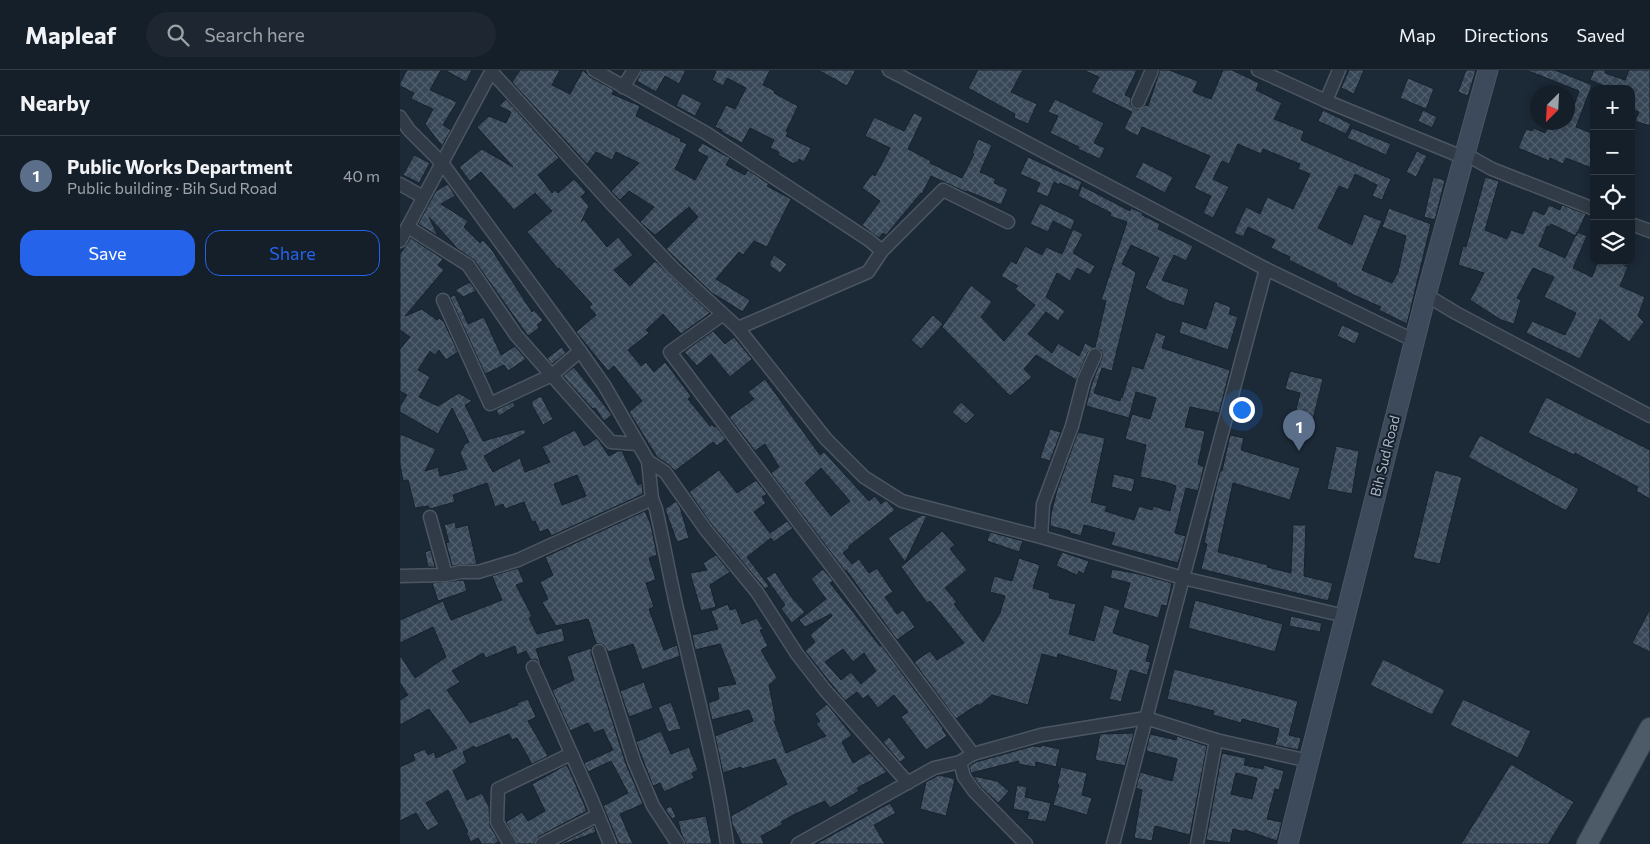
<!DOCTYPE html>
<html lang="en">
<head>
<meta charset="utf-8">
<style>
  body { margin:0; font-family:Commissioner,sans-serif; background:#1e2731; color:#f1f3f6 }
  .controls { position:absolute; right:15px; top:15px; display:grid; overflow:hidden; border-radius:10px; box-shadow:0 2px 12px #0003 }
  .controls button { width:45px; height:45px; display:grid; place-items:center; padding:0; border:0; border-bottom:1px solid #343d46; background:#151f29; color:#f1f3f6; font:25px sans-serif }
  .compass { position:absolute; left:1130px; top:15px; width:45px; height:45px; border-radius:50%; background:#151f29; box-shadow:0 2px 12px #0003; rotate:204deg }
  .you { position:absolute; left:841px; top:339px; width:18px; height:18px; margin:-12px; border:4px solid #fff; border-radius:50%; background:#1a73e8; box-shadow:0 0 0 8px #1a73e833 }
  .badge { display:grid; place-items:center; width:32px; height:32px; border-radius:50%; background:#2563eb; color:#fff; font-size:16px; font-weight:700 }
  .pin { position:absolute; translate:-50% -41px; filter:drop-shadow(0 1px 2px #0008) }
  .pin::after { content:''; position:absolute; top:26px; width:18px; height:15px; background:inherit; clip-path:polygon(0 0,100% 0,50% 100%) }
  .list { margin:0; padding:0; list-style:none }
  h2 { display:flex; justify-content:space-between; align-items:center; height:65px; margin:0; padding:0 20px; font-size:21px }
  h2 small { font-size:16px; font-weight:400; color:#9da2a8 }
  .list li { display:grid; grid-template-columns:32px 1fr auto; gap:15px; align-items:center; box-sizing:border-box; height:80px; padding:0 20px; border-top:1px solid #343d46 }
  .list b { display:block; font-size:19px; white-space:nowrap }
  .list p { margin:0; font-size:16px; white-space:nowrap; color:#9da2a8 }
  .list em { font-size:16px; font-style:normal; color:#9da2a8 }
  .actions { display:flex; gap:10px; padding:15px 20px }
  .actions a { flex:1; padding:11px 0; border:1px solid #2563eb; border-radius:15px; text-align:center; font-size:18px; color:#2563eb }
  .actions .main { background:#2563eb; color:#fff }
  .icon { flex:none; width:28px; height:28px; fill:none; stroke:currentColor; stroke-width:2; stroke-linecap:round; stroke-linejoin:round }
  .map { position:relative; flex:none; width:1250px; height:774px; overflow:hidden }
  header { display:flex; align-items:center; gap:30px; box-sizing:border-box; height:70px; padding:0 25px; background:#151f29; border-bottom:1px solid #343d46 }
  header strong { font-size:24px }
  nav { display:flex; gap:28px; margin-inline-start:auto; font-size:18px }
  .search { width:350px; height:45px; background:#1e2731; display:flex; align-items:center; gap:12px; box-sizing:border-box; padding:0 18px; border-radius:28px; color:#9da2a8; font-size:19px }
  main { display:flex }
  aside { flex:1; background:#151f29 }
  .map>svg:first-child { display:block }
  .building { fill:url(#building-cross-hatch); stroke:#18222d; fill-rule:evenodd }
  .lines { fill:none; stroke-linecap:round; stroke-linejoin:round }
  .minor-casing { stroke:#4b5662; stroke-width:15 }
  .secondary-casing { stroke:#4b5662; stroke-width:21 }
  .primary-casing { stroke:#394450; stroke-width:22 }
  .minor { stroke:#303b47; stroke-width:12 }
  .secondary { stroke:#3d4a5b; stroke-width:19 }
  .primary { stroke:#4d5a68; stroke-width:20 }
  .labels { text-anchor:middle; stroke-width:4; stroke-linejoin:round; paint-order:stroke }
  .street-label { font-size:14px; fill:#a9b6c5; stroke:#16202b }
</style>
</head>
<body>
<header>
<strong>Mapleaf</strong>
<div class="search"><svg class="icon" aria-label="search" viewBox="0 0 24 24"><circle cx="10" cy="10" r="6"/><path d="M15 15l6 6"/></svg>Search here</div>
<nav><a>Map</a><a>Directions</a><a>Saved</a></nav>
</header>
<main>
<aside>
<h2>Nearby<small></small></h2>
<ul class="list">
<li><span class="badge" style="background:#5c6f8a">1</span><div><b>Public Works Department</b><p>Public building · Bih Sud Road</p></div><em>40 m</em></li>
</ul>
<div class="actions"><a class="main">Save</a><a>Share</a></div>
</aside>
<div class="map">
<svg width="1250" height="774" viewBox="0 0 1250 774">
  <defs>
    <pattern id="building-cross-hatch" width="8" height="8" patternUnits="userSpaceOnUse" patternTransform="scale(1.25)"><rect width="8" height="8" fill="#384858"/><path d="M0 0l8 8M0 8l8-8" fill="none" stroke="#52606e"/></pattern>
  </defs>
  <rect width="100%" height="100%" fill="#1c2937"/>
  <g class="building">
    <polygon points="7,0 41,0 30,20 57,32 43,55 51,60 42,76 25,54 33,39 11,29 14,23 0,16 0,13"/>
    <polygon points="45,0 72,0 66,12"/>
    <polygon points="120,0 160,0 152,15 170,24 183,0 190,7 214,20 212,24 240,36 236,46 281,69 280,71 287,74 275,99 295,110 308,87 297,81 302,73 330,88 326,95 345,105 348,100 369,114 367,116 391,129 367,177 354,171 343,185 339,182 316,209 350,230 343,242 312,223 266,179 298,147 289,137 255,165 240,152 254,137 229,121 220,130 211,121 239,93 216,82 212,90 196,82 187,94 112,12"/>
    <polygon points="242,0 286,0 279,14 265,6 256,22 237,11"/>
    <polygon points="313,0 370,0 363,15 375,21 374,23 398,36 386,61 388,62 386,66 411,78 404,92 399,89 397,93 395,92 394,94 378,85 379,82 370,78 374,70 350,58 342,73 322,62 322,60 315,57 326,35 335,39 346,18 327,8 323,16 312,10 316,2"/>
    <polygon points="418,0 456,0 447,16"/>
    <polygon points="578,0 623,0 611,22 637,34 628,54 614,48 615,44 568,18"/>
    <polygon points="683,0 737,0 725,25 731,28 730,33 732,37 738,40 745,35 748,36 760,0 769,0 798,11 793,22 811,29 823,0 832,0 859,13 856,20 882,33 874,49 904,61 901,70 991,109 982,130 972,126 977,115 955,104 948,120 939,116 918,158 952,175 964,144 982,151 962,200 992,213 998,202 1006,166 982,157 989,138 1031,154 1007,254 979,240 981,237 956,226 936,216 937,214 889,190 890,187 871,178 875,170 848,157 843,167 834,163 846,137 860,144 867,127 893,139 910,104 898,99 900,94 863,79 861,84 838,74 829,94 822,91 813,109 829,117 813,148 803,143 811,126 794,118 810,86 742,57 738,66 724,59 732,42 691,22 699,7"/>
    <polygon points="949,0 964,0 954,24 941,18"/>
    <polygon points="1066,0 1076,0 1068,26 1058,22"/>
    <polygon points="1126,0 1155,0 1192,15 1176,57 1194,64 1194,99 1166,88 1163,94 1150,88 1149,91 1118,78 1126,59 1132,61 1134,58 1145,63 1150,52 1168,52 1179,21"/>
    <polygon points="1194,0 1206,0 1205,3 1225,10 1229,0 1250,0 1250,56 1235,51 1239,42 1231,39 1231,19 1212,19 1190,10"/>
    <polygon points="1008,8 1034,19 1026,39 1000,28"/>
    <polygon points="282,23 302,33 295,46 276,36"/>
    <polygon points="106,29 159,88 138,105 152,123 155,120 158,123 174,109 186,122 181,127 189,136 181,152 184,149 207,177 218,167 233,185 214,200 230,216 255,191 310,243 281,264 263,244 246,260 249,263 228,280 241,296 246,292 254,302 265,292 291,326 288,329 310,356 312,354 314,357 316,356 326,369 317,376 313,372 275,401 269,395 257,387 229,342 242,331 214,296 208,301 176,262 196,245 189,237 192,234 159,198 158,199 127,162 152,141 135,123 114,140 81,102 70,111 59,97 82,79 113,97 77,57 89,46 106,53 111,42 99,36"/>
    <polygon points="655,29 704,53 694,73 705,78 700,89 678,79 679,77 650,63 658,46 648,42"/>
    <polygon points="923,40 951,54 946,64 918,51"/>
    <polygon points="1023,40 1037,47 1032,58 1018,51"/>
    <polygon points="514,43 523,47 508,79 531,91 530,93 562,108 574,84 572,83 578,69 592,75 580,102 596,109 594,113 608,119 601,135 567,121 566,122 531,106 522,124 521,123 486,165 483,163 479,168 462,155 480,131 462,118 472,104 475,106 490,78 465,66 474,47 504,61"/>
    <polygon points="952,58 991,74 986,85 947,68"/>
    <polygon points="1017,81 1027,86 1016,107 1006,102"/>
    <polygon points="14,85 30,93 19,113 3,105"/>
    <polygon points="628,87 682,112 678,121 660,113 659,115 654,112 648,127 636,122 640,113 620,104"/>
    <polygon points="743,92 773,107 765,123 735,107"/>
    <polygon points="1033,107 1045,110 1035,150 1024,147"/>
    <polygon points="1085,107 1099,111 1085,160 1107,169 1111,160 1123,164 1133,140 1144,145 1149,135 1160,140 1162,135 1186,144 1176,166 1151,154 1149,157 1147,156 1139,176 1165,188 1177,162 1187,166 1173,198 1192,207 1198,191 1214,191 1228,197 1220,216 1245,227 1238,246 1244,252 1229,272 1200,249 1180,289 1126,263 1132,251 1165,265 1176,243 1144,227 1154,207 1133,198 1117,228 1121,230 1114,254 1101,250 1070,230 1084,203 1058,195 1063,176 1066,177"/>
    <polygon points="48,114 55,126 41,134 68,151 64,157 80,173 83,170 92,180 132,242 134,240 143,250 137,255 139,258 128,266 74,190 58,179 29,147 38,166 18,154 36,121"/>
    <polygon points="682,116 730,141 731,138 743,143 742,145 760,154 758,159 793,176 786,191 774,185 762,210 789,219 784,236 766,230 745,218 759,188 731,175 722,194 736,202 712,301 702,298 694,323 720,331 721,327 722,328 732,296 743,299 756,262 766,266 762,278 830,300 819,343 790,337 785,357 805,361 798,394 804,397 798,421 786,418 775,463 786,466 778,493 711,475 715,463 684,455 681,466 670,463 670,461 650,456 651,444 657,420 678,362 705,368 691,432 707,436 705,441 734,450 739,436 752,440 753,436 770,441 776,416 765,412 740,407 746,375 725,369 732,344 750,349 756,328 736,322 729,348 686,336 692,313 703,285 701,280 695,277 706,231 701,230 727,152 710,146 711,143 678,126"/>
    <polygon points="640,133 675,150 671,160 653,151 648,162 630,154"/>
    <polygon points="673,159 683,164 673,183 695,196 690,205 677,198 670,211 657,203 646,227 665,241 658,251 646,242 628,264 652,283 658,273 679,286 685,273 693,277 688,282 676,310 636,285 624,299 632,307 610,326 542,257 571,215 592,232 581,247 604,271 635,235 615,219 618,216 601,206 611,191 616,194 625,176 642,185 646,177 662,184"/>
    <path d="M11 168 43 189 38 195 44 200 5 246 22 239 37 250 39 248 44 252 58 282 46 290 39 280 35 285 30 281 18 300 30 307 19 327 38 336 59 323 72 331 65 335 83 371 125 359 126 363 84 386 93 402 120 388 125 402 150 392 142 377 175 360 184 376 197 368 209 386 218 381H222L238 415 242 413 243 424 151 466 148 459 140 462 135 451 132 452 124 432 105 439 103 434 95 437 87 413 53 425 55 432 30 439 28 436 15 438 8 410 3 411 0 394V364L36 379 25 401 38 397 40 406 67 399 60 383 65 374 69 372 52 338 38 364 0 342V336L7 325 0 321V279L10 267 0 260V184ZM177 405 186 426 162 435 154 414Z"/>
    <polygon points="374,185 387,194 380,203 370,196 370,192"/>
    <polygon points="70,212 76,221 63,227 55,220"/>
    <polygon points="55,225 68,254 84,247 101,285 115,276 126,289 108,301 104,295 85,304 50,227"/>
    <polygon points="815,231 831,237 829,244 838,247 828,280 779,263 782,251 806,259"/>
    <polygon points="533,245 543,254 521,279 511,270"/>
    <polygon points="942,255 960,263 955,274 937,266"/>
    <polygon points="313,261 325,274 334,267 352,289 330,307 311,284 297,296 284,282"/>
    <polygon points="162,277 166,283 152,294 147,288"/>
    <polygon points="174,297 212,345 204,351 195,338 193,339 163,306"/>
    <polygon points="890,301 923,309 913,349 895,344 900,323 885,319"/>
    <path d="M365 309 420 385 424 382 469 431 475 426 481 434 486 430 495 440 449 476V478L443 483 452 494 459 489 469 503 477 498 493 522 485 527 497 544 503 540 515 557 497 570 446 500 445 501 371 403 379 397 365 374 355 381 329 347 354 329 348 322ZM421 398 450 431 431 446 405 413Z"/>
    <polygon points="141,326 153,349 143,355 132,335 132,331"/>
    <polygon points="1146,327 1250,380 1250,429 1236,421 1238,417 1175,383 1174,385 1128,363"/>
    <polygon points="113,332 115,336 99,346 96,340"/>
    <polygon points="561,332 575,345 566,354 552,342"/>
    <polygon points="650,359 661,362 650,391 640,388"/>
    <polygon points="830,365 844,368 841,380 900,398 890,430 833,413 818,482 868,495 867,497 891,503 893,455 906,455 904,506 933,513 928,531 801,499 807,474 804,473 814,425 820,401 822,401"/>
    <polygon points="1080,365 1179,419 1166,441 1068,387"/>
    <polygon points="936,376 959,381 952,424 927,419"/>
    <polygon points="319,400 337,423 356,410 367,424 362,427 366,433 354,442 370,463 387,451 393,458 374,472 371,468 347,487 369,516 365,519 312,455 289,422"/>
    <polygon points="1035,400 1062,407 1040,494 1013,488"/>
    <polygon points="714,404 735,409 732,422 711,417"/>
    <polygon points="276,431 280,437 289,468 277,472 265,439"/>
    <polygon points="245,441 251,455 257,485 249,488 256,510 246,513 254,537 249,539 264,580 277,575 280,586 242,600 233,574 208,582 204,575 196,573 188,549 156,556 142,532 148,529 140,512 153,505 145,487"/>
    <polygon points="522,445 527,446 505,492 488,468"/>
    <polygon points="55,452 56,458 68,455 77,494 52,496 46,473 49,472 44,455"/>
    <polygon points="542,461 555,475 550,479 567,500 545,518 557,532 554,534 583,572 600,543 605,526 590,522 594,506 612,511 619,488 640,495 633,518 650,523 649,528 676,534 669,564 694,571 704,535 720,540 713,563 750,575 746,591 751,592 747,605 730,600 721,632 709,629 717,601 658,584 657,588 642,584 628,635 592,625 579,636 578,634 556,649 514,592 530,581 537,590 564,573 530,531 527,533 501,497"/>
    <polygon points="590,462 623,471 619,482 587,471"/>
    <polygon points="31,480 35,497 28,497 25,482"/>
    <polygon points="662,482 689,491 684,504 679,501 677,505 656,496"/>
    <polygon points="316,485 330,502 310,515 316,537 301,541 290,503 307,500 303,493"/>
    <polygon points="118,498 124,512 116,515 132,546 129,548 137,564 162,558 165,571 136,579 142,597 137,590 130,589 126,581 117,585 115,576 86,588 83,583 52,601 60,612 47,620 70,653 118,635 117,633 128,629 136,647 128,651 148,686 132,694 117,668 112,670 109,664 76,678 74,676 63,682 67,692 53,701 67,730 82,723 89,737 90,756 99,771 95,774 82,774 78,768 71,772 66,763 68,762 48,720 26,733 39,754 27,761 16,743 0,751 0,697 15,690 13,684 25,679 28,685 34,682 36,688 57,678 29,639 0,655 0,630 8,625 0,613 0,585 15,608 46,587 33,557 0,573 0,550 43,531 51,550 102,530 92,506"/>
    <path d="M423 499 433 511 430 513 480 576 481 575 543 658 542 659 547 666 526 680 501 647 508 642 494 625 478 638 468 625 463 629 457 622 445 631 405 581 415 572 410 565 432 546 431 544 405 557 399 550 426 529 411 509ZM443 579 453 592 464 583 476 601 461 614 451 602 441 610 425 592Z"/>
    <polygon points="712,499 739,504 772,513 767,536 762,535 758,548 723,538 730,513 710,508"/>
    <polygon points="375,502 393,529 405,542 392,553 381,539 385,535 366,508"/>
    <polygon points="64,510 67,521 38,531 32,513"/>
    <polygon points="795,530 883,554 875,582 788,558"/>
    <polygon points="328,534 330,540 336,538 342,554 357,548 363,559 360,560 368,576 361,580 377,608 369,615 376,651 374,651 386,683 426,666 416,654 420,651 415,644 427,634 452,665 442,672 453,693 470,683 487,702 457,718 459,721 430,738 425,731 395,744 381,752 383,754 361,766 364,774 342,774 332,754 331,746 387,714 375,689 342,699 341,697 323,703 315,666 353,651 349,640 312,650 308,633 319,629 317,617 336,614 320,574 295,580 292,565 318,559 311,541"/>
    <polygon points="1250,539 1250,582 1232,573"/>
    <polygon points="891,546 922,553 920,562 889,556"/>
    <polygon points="191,578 191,583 226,694 243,734 220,744 233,774 219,774 203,736 228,723 211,691 188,702 184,693 213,680 203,659 194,663 188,653 170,661 152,620 174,610 167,586"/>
    <polygon points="983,589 1045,620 1032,645 970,615"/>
    <polygon points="774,599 898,631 889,665 901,668 898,680 875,675 879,659 842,649 841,653 813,645 814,641 767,629"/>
    <polygon points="244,612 253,638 229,647 220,621"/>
    <polygon points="1063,629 1131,661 1118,688 1050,655"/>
    <polygon points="271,632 281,659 268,662 258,637"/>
    <polygon points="261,661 271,684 289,677 298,700 292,703 294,708 264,722 260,713 253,716 236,672"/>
    <polygon points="734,663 725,696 695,690 700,664"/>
    <polygon points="750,664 776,670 777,666 807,676 790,765 755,756 752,771 734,768 742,720 736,718 740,702 772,711 777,689 746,681"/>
    <polygon points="489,667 506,688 500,692 483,672"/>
    <polygon points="641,675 660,679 656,697 636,692 635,697 618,694 619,691 571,703 569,696 576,692 633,676 641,677"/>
    <path d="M822 683 846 688 844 695 863 699 864 695 884 701 879 720 875 719 867 749 882 752 877 771 845 760V762L833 759 830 773 806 770ZM836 703 857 708 852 729 831 724Z"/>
    <polygon points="1111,694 1174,732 1148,774 1061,774"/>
    <polygon points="166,695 169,699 187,741 138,767 134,774 118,774 106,752 122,742 128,751 145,741 132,714"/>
    <polygon points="661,697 687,703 682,725 692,728 687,745 653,735 659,715 657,714"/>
    <polygon points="539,705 555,709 546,746 520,739 526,712"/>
    <polygon points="573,706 597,711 609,721 598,733 580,716"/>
    <polygon points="617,715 627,717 625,727 651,733 646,752 627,749 629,742 613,739"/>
    <polygon points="490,733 496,743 474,755 485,774 416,774"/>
    <polygon points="271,736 276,747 272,749 265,739"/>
    <polygon points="306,746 312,774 286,774 281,763 278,751"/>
    <polygon points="194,756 196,762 164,774 160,774"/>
  </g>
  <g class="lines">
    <g class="minor-casing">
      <g id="minor">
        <polyline points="194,0 306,63 469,170 482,181 468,202 338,258"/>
        <polyline points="489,0 866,199 1015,271"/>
        <polyline points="858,0 926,31 1055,84 1065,84 1092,99 1194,139"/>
        <polyline points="91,1 210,132 274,199 338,258 426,369 464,407 502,431 641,467 783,508 945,546"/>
        <polyline points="223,17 234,0"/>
        <polyline points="926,31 939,0"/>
        <polyline points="738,32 752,0"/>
        <polyline points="0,47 9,60 42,93 180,281 204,315 248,391 265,402 306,460 357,522 397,584 425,620 508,713"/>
        <polyline points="0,114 23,127"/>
        <polyline points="1231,154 1250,161"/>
        <polyline points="8,157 68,195 116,265 211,372 237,374"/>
        <polyline points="0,171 92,0"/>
        <polyline points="482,181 543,120 608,152"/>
        <polyline points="1026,225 1056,243 1250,346"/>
        <polyline points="43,230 90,334 152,305 180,281"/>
        <polyline points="322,245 270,282 573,684"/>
        <path d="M252 429 256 439C264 474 270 509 278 543 296 620 316 696 327 774"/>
        <polyline points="30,447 46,505"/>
        <polyline points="641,467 643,434 672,356 684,310 695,285"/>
        <polyline points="0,506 46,505 61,502 78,502 118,490 252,429 248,391"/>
        <polyline points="199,581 234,691 253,736 278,774"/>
        <polyline points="133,597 191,728 210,774"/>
        <polyline points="560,692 564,707 574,721 626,774"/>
        <polyline points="110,774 97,752 98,719 171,684"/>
        <polyline points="142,774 198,745"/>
        <polyline points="398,774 534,698 560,692 573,684 641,665 746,648 816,670 909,691"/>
        <polyline points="713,774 783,508 866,199"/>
        <polyline points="797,774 816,670"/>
      </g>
    </g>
    <g class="secondary-casing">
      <polyline id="secondary" points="888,774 1026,225 1088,0"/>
    </g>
    <g class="primary-casing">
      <polyline id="primary" points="1187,774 1250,658"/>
    </g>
    <use href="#minor" class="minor"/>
    <use href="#secondary" class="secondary"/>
    <use href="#primary" class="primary"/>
  </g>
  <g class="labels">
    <g class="street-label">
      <text transform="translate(985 386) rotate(-76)" y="5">Bih Sud Road</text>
    </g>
  </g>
</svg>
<div class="controls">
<button>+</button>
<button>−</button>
<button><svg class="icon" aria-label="locate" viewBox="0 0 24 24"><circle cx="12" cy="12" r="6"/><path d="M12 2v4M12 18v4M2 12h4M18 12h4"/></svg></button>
<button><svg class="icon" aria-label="layers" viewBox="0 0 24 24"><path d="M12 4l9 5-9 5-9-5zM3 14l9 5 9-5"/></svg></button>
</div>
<svg class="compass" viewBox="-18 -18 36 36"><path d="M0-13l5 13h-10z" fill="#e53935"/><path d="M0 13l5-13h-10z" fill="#9da2a8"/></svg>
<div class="you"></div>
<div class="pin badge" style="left:899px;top:381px;background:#5c6f8a">1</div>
</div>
</main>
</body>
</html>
